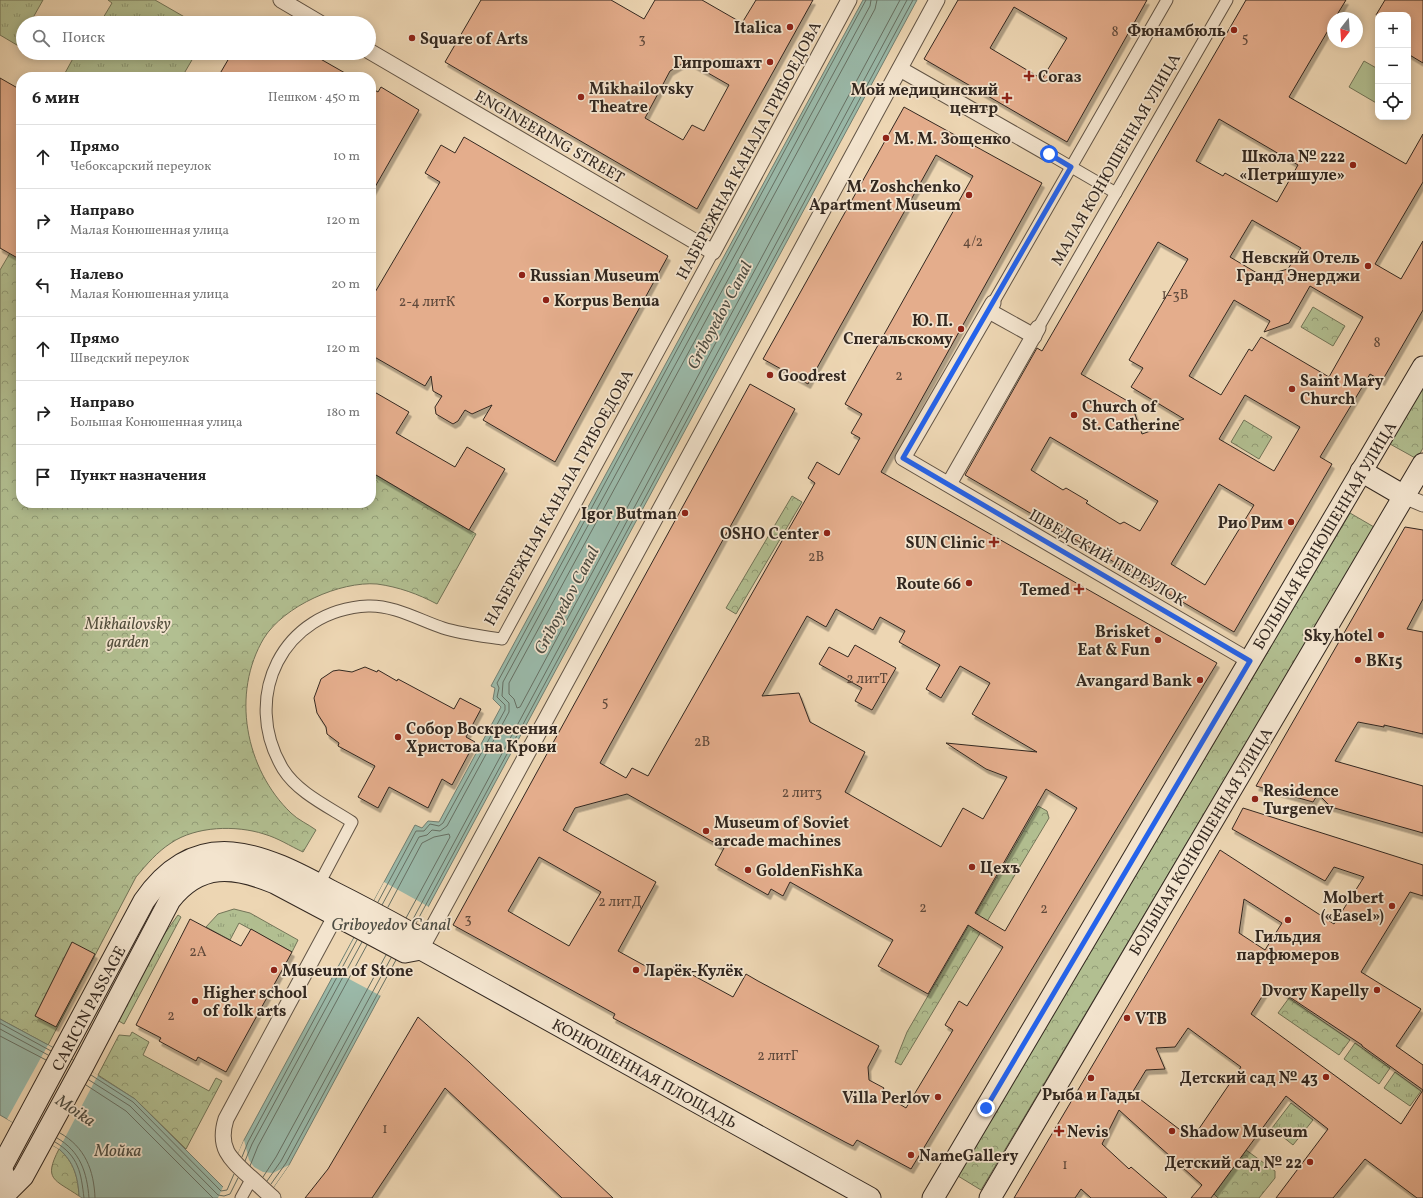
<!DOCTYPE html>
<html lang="ru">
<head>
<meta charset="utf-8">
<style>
  body { margin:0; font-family:Vollkorn,serif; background:#f2f2f2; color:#222 }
  .controls { position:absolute; right:12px; top:12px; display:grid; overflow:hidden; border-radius:8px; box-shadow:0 2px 10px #0003 }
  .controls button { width:36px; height:36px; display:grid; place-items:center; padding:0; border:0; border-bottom:1px solid #e0e0e0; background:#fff; color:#222; font:20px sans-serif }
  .compass { position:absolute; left:1327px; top:12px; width:36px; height:36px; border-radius:50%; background:#fff; box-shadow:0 2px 10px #0003; rotate:197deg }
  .stop { position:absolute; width:12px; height:12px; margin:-9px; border:3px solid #2563eb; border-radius:50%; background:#fff }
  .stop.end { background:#2563eb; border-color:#fff; box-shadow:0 1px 4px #0008 }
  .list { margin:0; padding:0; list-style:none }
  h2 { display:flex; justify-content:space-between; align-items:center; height:52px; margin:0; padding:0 16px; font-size:17px }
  h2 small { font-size:13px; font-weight:400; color:#767676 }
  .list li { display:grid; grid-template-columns:26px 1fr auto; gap:12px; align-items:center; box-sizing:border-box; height:64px; padding:0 16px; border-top:1px solid #e0e0e0 }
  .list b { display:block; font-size:15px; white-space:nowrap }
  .list p { margin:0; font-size:13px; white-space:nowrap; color:#767676 }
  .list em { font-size:13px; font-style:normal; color:#767676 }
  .icon { flex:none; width:22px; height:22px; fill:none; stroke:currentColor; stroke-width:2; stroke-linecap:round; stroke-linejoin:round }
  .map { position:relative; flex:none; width:1423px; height:1198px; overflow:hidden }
  .search { position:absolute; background:#fff; box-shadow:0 2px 10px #0003; left:16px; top:16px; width:360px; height:44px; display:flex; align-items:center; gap:10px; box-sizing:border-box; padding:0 14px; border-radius:22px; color:#767676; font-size:15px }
  .panel { position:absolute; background:#fff; box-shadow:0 2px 10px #0003; left:16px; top:72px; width:360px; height:436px; border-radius:16px }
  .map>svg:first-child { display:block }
  .grass { fill:url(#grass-tufts); stroke:#727458 }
  .forest { fill:url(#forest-crowns); stroke:#727458 }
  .pitch { fill:#b2bf91; stroke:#727458 }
  .water { fill:#9ab9a9; stroke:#717f72 }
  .pier { fill:#edd6b3 }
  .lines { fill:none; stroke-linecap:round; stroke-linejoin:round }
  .shore { stroke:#667064; stroke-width:1 }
  .building { fill:#e4ad8c; stroke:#332820; fill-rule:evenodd; filter:url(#shadow) }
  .pedestrian-casing { stroke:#625445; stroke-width:13 }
  .minor-casing { stroke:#625445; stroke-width:17 }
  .secondary-casing { stroke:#332820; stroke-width:23 }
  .pedestrian { stroke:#f3e4ce; stroke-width:11 }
  .minor { stroke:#f3e4ce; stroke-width:15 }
  .secondary { stroke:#f3e4ce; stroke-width:21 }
  .route { stroke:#2563eb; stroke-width:5 }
  .poi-dot { fill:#8f2418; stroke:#f3e4ce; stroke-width:1.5 }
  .labels { text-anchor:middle; stroke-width:3.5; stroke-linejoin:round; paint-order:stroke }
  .number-label { font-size:14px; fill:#5f493b }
  .poi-label { font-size:16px; font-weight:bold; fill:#332820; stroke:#f3e4ce; text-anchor:end }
  .street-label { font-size:16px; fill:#332820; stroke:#f3e4ce }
  .park-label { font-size:16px; font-style:italic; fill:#534e3c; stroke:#f3e4ce }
  .water-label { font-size:17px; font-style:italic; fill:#4d4c42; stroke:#f3e4ce }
</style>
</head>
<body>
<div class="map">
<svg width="1423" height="1198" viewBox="0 0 1423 1198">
  <defs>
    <pattern id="grass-tufts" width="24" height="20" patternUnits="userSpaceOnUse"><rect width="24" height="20" fill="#b2bf91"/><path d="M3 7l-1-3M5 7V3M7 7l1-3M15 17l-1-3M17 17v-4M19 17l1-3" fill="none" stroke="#919b76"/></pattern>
    <pattern id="forest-crowns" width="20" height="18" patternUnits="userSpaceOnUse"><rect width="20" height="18" fill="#b2bf91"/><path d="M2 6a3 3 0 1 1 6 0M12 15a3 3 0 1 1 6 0" fill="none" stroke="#919b76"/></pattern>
    <filter id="shadow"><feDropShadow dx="2.5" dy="4.5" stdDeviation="0" flood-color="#0004"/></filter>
  </defs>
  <rect width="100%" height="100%" fill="#edd6b3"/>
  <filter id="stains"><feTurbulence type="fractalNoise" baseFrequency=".005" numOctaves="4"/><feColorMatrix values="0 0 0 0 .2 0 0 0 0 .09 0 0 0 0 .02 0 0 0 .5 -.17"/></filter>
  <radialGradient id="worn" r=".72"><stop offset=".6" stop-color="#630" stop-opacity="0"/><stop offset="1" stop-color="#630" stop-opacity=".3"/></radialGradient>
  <g class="grass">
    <polygon points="0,0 43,0 30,23 23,23 22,48 0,35"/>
    <polygon points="108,0 155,0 195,23 100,23 112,3"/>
    <polygon points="76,53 82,54 196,53 182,77 72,77 65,73"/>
    <polygon points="234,909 250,913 298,940 292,952 239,923 230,940 206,927 218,914"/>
    <polygon points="178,915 181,917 124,1024 117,1020 163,936"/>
    <polygon points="1395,1072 1421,1091 1410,1106 1384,1088"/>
    <polygon points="1291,1103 1313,1120 1293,1145 1272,1128"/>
  </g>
  <g class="forest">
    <path d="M10 253 21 260V503H371V472L476 534 437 604C418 594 399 587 377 584 340 581 284 606 264 638 231 693 245 769 291 813 298 820 308 824 316 830L303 852C290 846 278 838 264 834 236 825 196 826 171 843 157 852 147 864 136 877L48 1045 0 1019V270Z"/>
    <polygon points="1313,307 1345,326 1333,346 1301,327"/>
    <polygon points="1423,387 1423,448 1417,459 1390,444"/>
    <polygon points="1244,420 1272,437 1259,459 1231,442"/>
    <polygon points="792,496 802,502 736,614 726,608"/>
    <polygon points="1350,513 1374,527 981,1190 958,1176"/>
    <polygon points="1038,806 1047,811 1049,818 901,1065 895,1062 907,1032"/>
    <polygon points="1289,998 1350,1040 1339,1055 1278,1013"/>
    <polygon points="132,1032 149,1042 143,1055 209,1091 216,1078 222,1081 186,1149 135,1099 98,1075 119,1035 130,1036"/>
    <polygon points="1355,1043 1390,1068 1379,1084 1344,1059"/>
    <path d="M59 1149C74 1162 78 1177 79 1196 54 1179 43 1180 59 1149Z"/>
    <polygon points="1246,1150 1275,1171 1275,1178 1259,1198 1218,1198 1214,1194"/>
  </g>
  <polygon class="pitch" points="1364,61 1378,69 1378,104 1349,87"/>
  <path class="water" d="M863 0H917L289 1165 266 1198H82L79 1196C78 1177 74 1162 59 1149L0 1115V1019L54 1048 135 1099 224 1188 244 1140 415 825 422 828 428 821 439 822 501 707 493 699 495 688 491 686Z"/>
  <g class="pier">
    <polygon points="384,882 429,907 381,996 336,972"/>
    <polygon points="48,1045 98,1075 59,1149 7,1119"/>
    <polygon points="244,1140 249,1160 254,1167 263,1172 273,1173 289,1165 266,1198 218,1198"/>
  </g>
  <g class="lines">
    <g class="shore">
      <polyline points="877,0 875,9 509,683 509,694 514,699 517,708 520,707 900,0"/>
      <polyline points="378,902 416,831 424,831 430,824 439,826 443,823 505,710 505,705 497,697 499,688 497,683 866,0"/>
      <polyline points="382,905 419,837 427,835 432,830 440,831 447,826 509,712 509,703 502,696 503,682 870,6 871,0"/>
      <polyline points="388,907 422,843 434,837 449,834 450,837 406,918"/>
      <polyline points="412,921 907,0"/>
      <polyline points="416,923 913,0"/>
      <polyline points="0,1023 51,1051"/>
      <polyline points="0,1029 48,1055"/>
      <polyline points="0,1036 46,1060"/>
      <polyline points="91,1075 133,1102 221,1191 227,1190 234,1174"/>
      <polyline points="89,1080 130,1106 218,1195 224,1196 230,1194 238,1178"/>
      <polyline points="86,1085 126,1111 213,1198"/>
      <path d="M60 1133C85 1147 94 1170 95 1198"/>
      <path d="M57 1138C80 1151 87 1172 89 1198"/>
      <path d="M55 1142C79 1156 81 1173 84 1198"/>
      <polyline points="242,1157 248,1142 357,940"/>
      <polyline points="245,1161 252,1144 362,942"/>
      <polyline points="250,1166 258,1146 367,945"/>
      <polyline points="263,1177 276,1157 386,955"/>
      <polyline points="267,1181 281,1161 391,958"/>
      <polyline points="271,1184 286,1163 396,960"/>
    </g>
  </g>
  <g class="building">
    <path d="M481 0H611L644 19 655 0H702L742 23 756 0H813L697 209 445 62ZM687 61 729 85 704 131 692 125 683 140 645 118 670 71Z"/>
    <path d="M958 0H1147L1067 142 924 59ZM1014 7 1067 38 1042 79 990 48Z"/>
    <path d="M1246 0H1346L1335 18H1333V22L1289 97 1406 164 1423 134V182L1375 264 1401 279 1423 241V310L1382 381 1370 374 1320 457 1332 464 1234 632 965 475 1037 348 1042 351ZM1219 119 1298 165 1277 202 1225 173 1223 176 1196 161ZM1252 220 1301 248 1288 269 1262 276 1230 257ZM1158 242 1188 259 1129 360 1143 368 1131 387 1184 419 1142 434 1131 403 1081 374ZM1310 286 1363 317 1329 377 1261 337 1252 351 1249 349 1221 395 1189 376 1234 300 1270 321 1264 332 1289 323ZM1245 395 1300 427 1274 471 1219 439ZM1050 437 1158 501 1140 531 1124 522 1120 524 1086 503 1088 501 1066 488 1063 490 1031 470ZM1219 484 1254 505 1205 585 1171 564Z"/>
    <polygon points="1385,0 1423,0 1423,63 1408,54 1408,15 1376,15"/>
    <polygon points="232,53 310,53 352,77 218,77"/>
    <polygon points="0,78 21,90 21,260 0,248"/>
    <polygon points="381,87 419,110 371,194 371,88 378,92"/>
    <path d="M904 107 1042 183 881 472 1217 663 911 1169 857 1140 853 1146 845 1142 613 1018 615 1014 453 925 750 384 795 409 600 763 626 778 632 768 648 776 815 483 808 478 817 462 839 475 860 438 851 433 862 414 845 404 973 176 936 155 808 384 763 359ZM836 609 873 630 880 617 905 631 899 642 940 665 926 689 941 698 960 666 990 683 972 714 1037 752 946 743 986 769 1007 777 983 819 963 808 941 847 845 792 865 752 810 722 799 693 762 696 807 616 826 627ZM1046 789 1077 808 1005 931 975 913ZM627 794 724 848 715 865 768 895 771 889 783 896 790 882 893 940 878 966 928 994 968 925 1003 947 967 1006 959 1001 945 1025 953 1030 906 1108 881 1093 884 1088 869 1080 868 1067 879 1046 758 981 746 974 733 997 676 966 660 974 618 951 656 882 563 830 575 808ZM539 857 601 892 569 946 508 911Z"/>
    <polygon points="464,137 668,256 555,462 483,420 492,405 472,414 465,410 458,421 453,424 436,414 435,407 442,396 433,391 431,376 425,386 371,355 371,299 440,182 425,173 441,145 455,153"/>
    <polygon points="371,390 409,412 396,433 455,467 467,447 505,469 469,530 371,472"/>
    <polygon points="1405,527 1423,530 1423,599 1407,629 1423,632 1423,734 1384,725 1384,727 1358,722 1335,761 1423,786 1423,833 1331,807 1318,794 1313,802 1256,786"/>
    <polygon points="855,645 896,668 872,710 855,701 862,688 819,664 829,647 848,657"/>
    <polygon points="365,667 377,672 378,670 397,681 398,679 454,709 460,698 481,709 466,737 475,742 452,785 442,779 428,808 389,787 378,808 358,797 375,766 338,746 339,743 327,734 326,727 317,713 314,698 321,679 333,671 339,670 352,672"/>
    <path d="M1243 808 1423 865V896L1410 892 1361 972 1421 1009 1396 1046 1423 1065V1198H1417L1365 1159 1333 1198H1276L1328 1129 1286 1096 1211 1198H1191L1202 1185 1119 1110 1102 1144 1129 1169 1131 1167 1167 1198H1091L1081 1189 1075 1198H1014L1220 850 1334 924 1364 877 1334 867 1325 881 1232 829ZM1244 899 1282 923 1265 950 1239 933ZM1270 984 1362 1045V1046L1423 1090 1401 1124 1251 1014ZM1188 1028 1241 1067 1192 1139 1132 1093 1146 1070 1165 1069 1156 1048 1175 1047Z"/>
    <polygon points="190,919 241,946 251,929 292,952 226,1072 198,1057 196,1061 159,1041 161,1038 136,1025"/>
    <polygon points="72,942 95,954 56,1027 35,1016"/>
    <polygon points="418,1017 469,1062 613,1198 562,1198 445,1088 372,1198 305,1198 328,1169"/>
  </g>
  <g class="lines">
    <g class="pedestrian-casing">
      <g id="pedestrian">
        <polyline points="1049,154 1116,193"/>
        <polyline points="993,303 1167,0"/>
        <polyline points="1038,328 1227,0"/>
        <path d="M319 884 352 822C329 807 298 793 283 769 240 697 283 610 368 606 394 605 419 620 443 628 462 634 482 636 502 639L713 252"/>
        <polyline points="241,1198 252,1178"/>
      </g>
    </g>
    <g class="minor-casing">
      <g id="minor">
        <polyline points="281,0 320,23"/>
        <polyline points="369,51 713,252 849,0"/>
        <polyline points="900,69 1049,154"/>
        <polyline points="993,303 903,458 1250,661"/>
        <polyline points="989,311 1034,336"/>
        <polyline points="949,484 1038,328"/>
        <polyline points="1404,496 1423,504"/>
        <polyline points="421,949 937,0"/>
        <path d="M273 1198C265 1191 258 1184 250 1177 230 1159 217 1148 226 1119L336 915"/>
      </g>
    </g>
    <g class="secondary-casing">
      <g id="secondary">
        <polyline points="1361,471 1404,496"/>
        <polyline points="421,949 870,1198"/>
        <path d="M5 1194 2 1166 144 901C198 823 263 854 331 891 359 905 387 920 414 935L421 949"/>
        <path d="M5 1194 23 1176 83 1066 170 900C200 862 234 866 275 883L405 952 421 949"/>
        <polyline points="933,1198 1423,367"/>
        <polyline points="990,1198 1423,464"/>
      </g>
    </g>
    <use href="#pedestrian" class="pedestrian"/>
    <use href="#minor" class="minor"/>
    <use href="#secondary" class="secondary"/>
  </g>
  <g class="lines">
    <polyline class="route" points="986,1108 1250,661 903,458 1071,167 1049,154"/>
  </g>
  <g class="poi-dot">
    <circle cx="790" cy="27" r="4"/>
    <circle cx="1234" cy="30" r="4"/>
    <circle cx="412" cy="38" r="4"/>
    <circle cx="770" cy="62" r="4"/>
    <path d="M1027 70h4v4h4v4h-4v4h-4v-4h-4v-4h4z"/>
    <circle cx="581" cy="97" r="4"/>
    <path d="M1005 92h4v4h4v4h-4v4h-4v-4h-4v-4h4z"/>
    <circle cx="886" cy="138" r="4"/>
    <circle cx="1353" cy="165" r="4"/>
    <circle cx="969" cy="195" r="4"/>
    <circle cx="1368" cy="266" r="4"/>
    <circle cx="522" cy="275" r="4"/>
    <circle cx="546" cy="300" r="4"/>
    <circle cx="961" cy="329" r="4"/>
    <circle cx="770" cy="375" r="4"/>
    <circle cx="1292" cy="389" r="4"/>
    <circle cx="1074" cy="415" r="4"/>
    <circle cx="685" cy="513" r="4"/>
    <circle cx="1291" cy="522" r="4"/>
    <circle cx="827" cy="533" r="4"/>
    <path d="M992 536h4v4h4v4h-4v4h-4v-4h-4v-4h4z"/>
    <circle cx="969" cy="583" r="4"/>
    <path d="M1077 583h4v4h4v4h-4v4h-4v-4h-4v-4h4z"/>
    <circle cx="1381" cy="635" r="4"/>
    <circle cx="1158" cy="640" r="4"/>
    <circle cx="1358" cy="660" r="4"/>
    <circle cx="1200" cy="680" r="4"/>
    <circle cx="398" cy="737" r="4"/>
    <circle cx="1255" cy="799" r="4"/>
    <circle cx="706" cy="831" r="4"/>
    <circle cx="972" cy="867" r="4"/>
    <circle cx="748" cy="870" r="4"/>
    <circle cx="1392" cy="906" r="4"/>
    <circle cx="1288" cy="920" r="4"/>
    <circle cx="274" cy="970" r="4"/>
    <circle cx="636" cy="970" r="4"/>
    <circle cx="1377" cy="990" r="4"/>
    <circle cx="195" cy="1001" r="4"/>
    <circle cx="1127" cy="1018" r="4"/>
    <circle cx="1326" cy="1077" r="4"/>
    <circle cx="1091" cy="1078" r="4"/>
    <circle cx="938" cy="1097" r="4"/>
    <path d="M1057 1125h4v4h4v4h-4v4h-4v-4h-4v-4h4z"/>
    <circle cx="1172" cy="1131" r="4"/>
    <circle cx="911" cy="1155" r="4"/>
    <circle cx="1310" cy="1162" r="4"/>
  </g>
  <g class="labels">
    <g class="number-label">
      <text x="1115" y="36">8</text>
      <text x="1245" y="42">5</text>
      <text x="642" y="43">3</text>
      <text x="973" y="246">4/2</text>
      <text x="1175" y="299">1-3В</text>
      <text x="427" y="306">2-4 литК</text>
      <text x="1377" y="347">8</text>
      <text x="899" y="380">2</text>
      <text x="816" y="561">2В</text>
      <text x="867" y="683">2 литТ</text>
      <text x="605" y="706">5</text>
      <text x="702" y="746">2В</text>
      <text x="802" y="797">2 лит3</text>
      <text x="620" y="906">2 литД</text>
      <text x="923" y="912">2</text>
      <text x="1044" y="913">2</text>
      <text x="468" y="923">3</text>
      <text x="198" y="956">2А</text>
      <text x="171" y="1020">2</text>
      <text x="778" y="1060">2 литГ</text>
      <text x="385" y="1133">1</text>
      <text x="1065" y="1169">1</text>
    </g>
    <g class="poi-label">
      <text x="782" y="33">Italica</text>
      <text x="1226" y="36">Фюнамбюль</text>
      <text x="420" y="44" text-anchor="start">Square of Arts</text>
      <text x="762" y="68">Гипрошахт</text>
      <text x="1038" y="82" text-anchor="start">Согаз</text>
      <text x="589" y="94" text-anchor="start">Mikhailovsky<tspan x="589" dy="18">Theatre</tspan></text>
      <text x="998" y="95">Мой медицинский<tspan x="998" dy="18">центр</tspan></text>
      <text x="894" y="144" text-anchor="start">М. М. Зощенко</text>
      <text x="1345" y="162">Школа № 222<tspan x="1345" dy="18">«Петришуле»</tspan></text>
      <text x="961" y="192">M. Zoshchenko<tspan x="961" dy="18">Apartment Museum</tspan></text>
      <text x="1360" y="263">Невский Отель<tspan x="1360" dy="18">Гранд Энерджи</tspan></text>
      <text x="530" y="281" text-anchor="start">Russian Museum</text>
      <text x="554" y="306" text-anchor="start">Korpus Benua</text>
      <text x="953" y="326">Ю. П.<tspan x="953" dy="18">Спегальскому</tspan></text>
      <text x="778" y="381" text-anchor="start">Goodrest</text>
      <text x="1300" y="386" text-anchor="start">Saint Mary<tspan x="1300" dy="18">Church</tspan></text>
      <text x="1082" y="412" text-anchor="start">Church of<tspan x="1082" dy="18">St. Catherine</tspan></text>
      <text x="677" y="519">Igor Butman</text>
      <text x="1283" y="528">Рио Рим</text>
      <text x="819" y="539">OSHO Center</text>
      <text x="985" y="548">SUN Clinic</text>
      <text x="961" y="589">Route 66</text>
      <text x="1070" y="595">Temed</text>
      <text x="1150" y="637">Brisket<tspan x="1150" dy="18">Eat &amp; Fun</tspan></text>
      <text x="1373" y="641">Sky hotel</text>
      <text x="1366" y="666" text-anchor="start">BK15</text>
      <text x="1192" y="686">Avangard Bank</text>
      <text x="406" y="734" text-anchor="start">Собор Воскресения<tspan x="406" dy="18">Христова на Крови</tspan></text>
      <text x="1263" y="796" text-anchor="start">Residence<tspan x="1263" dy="18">Turgenev</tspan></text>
      <text x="714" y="828" text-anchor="start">Museum of Soviet<tspan x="714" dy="18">arcade machines</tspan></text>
      <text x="980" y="873" text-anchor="start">Цехъ</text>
      <text x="756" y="876" text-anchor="start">GoldenFishKa</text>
      <text x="1384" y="903">Molbert<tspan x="1384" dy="18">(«Easel»)</tspan></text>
      <text x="1288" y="942" text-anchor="middle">Гильдия<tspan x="1288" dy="18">парфюмеров</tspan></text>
      <text x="282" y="976" text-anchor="start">Museum of Stone</text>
      <text x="644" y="976" text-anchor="start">Ларёк-Кулёк</text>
      <text x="1369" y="996">Dvory Kapelly</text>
      <text x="203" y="998" text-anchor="start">Higher school<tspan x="203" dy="18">of folk arts</tspan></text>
      <text x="1135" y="1024" text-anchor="start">VTB</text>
      <text x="1318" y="1083">Детский сад № 43</text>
      <text x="1091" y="1100" text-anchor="middle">Рыба и Гады</text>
      <text x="930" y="1103">Villa Perlov</text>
      <text x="1067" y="1137" text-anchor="start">Nevis</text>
      <text x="1180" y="1137" text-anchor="start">Shadow Museum</text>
      <text x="919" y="1161" text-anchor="start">NameGallery</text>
      <text x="1302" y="1168">Детский сад № 22</text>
    </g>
    <g class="street-label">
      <text transform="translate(550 136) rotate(30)" y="6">ENGINEERING STREET</text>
      <text transform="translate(748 150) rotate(-62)" y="6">НАБЕРЕЖНАЯ КАНАЛА ГРИБОЕДОВА</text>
      <text transform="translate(1115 159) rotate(-60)" y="6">МАЛАЯ КОНЮШЕННАЯ УЛИЦА</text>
      <text transform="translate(558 497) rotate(-61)" y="6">НАБЕРЕЖНАЯ КАНАЛА ГРИБОЕДОВА</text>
      <text transform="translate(1324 535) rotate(-59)" y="6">БОЛЬШАЯ КОНЮШЕННАЯ УЛИЦА</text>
      <text transform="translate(1108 557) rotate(30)" y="6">ШВЕДСКИЙ ПЕРЕУЛОК</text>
      <text transform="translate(1200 841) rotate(-59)" y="6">БОЛЬШАЯ КОНЮШЕННАЯ УЛИЦА</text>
      <text transform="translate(88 1008) rotate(-62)" y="6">CARICIN PASSAGE</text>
      <text transform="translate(645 1073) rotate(29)" y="6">КОНЮШЕННАЯ ПЛОЩАДЬ</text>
    </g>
    <g class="park-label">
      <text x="128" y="629">Mikhailovsky<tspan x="128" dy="18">garden</tspan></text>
    </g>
    <g class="water-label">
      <text transform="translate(719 315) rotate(-62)" y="6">Griboyedov Canal</text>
      <text transform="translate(566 600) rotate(-62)" y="6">Griboyedov Canal</text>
      <text x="391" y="930">Griboyedov Canal</text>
      <text transform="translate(76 1110) rotate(34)" y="6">Moika</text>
      <text x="118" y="1156">Мойка</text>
    </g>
  </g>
  <rect width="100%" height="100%" filter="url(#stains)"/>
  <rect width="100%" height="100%" fill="url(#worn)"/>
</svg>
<div class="controls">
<button>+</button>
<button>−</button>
<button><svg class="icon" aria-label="locate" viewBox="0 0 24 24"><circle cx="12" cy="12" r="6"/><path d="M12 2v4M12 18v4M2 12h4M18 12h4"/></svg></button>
</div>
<svg class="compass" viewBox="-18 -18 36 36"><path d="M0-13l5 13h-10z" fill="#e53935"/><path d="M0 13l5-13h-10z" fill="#767676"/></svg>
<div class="stop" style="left:1049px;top:154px"></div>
<div class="stop end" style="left:986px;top:1108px"></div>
<div class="search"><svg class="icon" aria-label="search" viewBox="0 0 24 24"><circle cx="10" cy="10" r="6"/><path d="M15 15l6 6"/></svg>Поиск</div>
<section class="panel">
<h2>6 мин<small>Пешком · 450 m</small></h2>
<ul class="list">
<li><svg class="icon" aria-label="ahead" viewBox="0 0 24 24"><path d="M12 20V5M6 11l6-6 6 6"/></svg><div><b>Прямо</b><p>Чебоксарский переулок</p></div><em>10 m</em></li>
<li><svg class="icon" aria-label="right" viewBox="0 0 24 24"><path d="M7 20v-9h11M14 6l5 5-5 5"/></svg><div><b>Направо</b><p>Малая Конюшенная улица</p></div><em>120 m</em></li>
<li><svg class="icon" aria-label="left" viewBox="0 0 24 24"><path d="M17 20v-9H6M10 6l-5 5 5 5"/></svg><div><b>Налево</b><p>Малая Конюшенная улица</p></div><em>20 m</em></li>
<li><svg class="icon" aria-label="ahead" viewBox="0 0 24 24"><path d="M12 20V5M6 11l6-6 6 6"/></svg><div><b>Прямо</b><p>Шведский переулок</p></div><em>120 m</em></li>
<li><svg class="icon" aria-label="right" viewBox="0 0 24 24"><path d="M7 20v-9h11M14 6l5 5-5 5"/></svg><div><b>Направо</b><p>Большая Конюшенная улица</p></div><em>180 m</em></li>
<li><svg class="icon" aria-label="arrive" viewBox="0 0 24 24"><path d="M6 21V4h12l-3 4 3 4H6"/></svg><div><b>Пункт назначения</b></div></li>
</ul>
</section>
</div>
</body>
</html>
